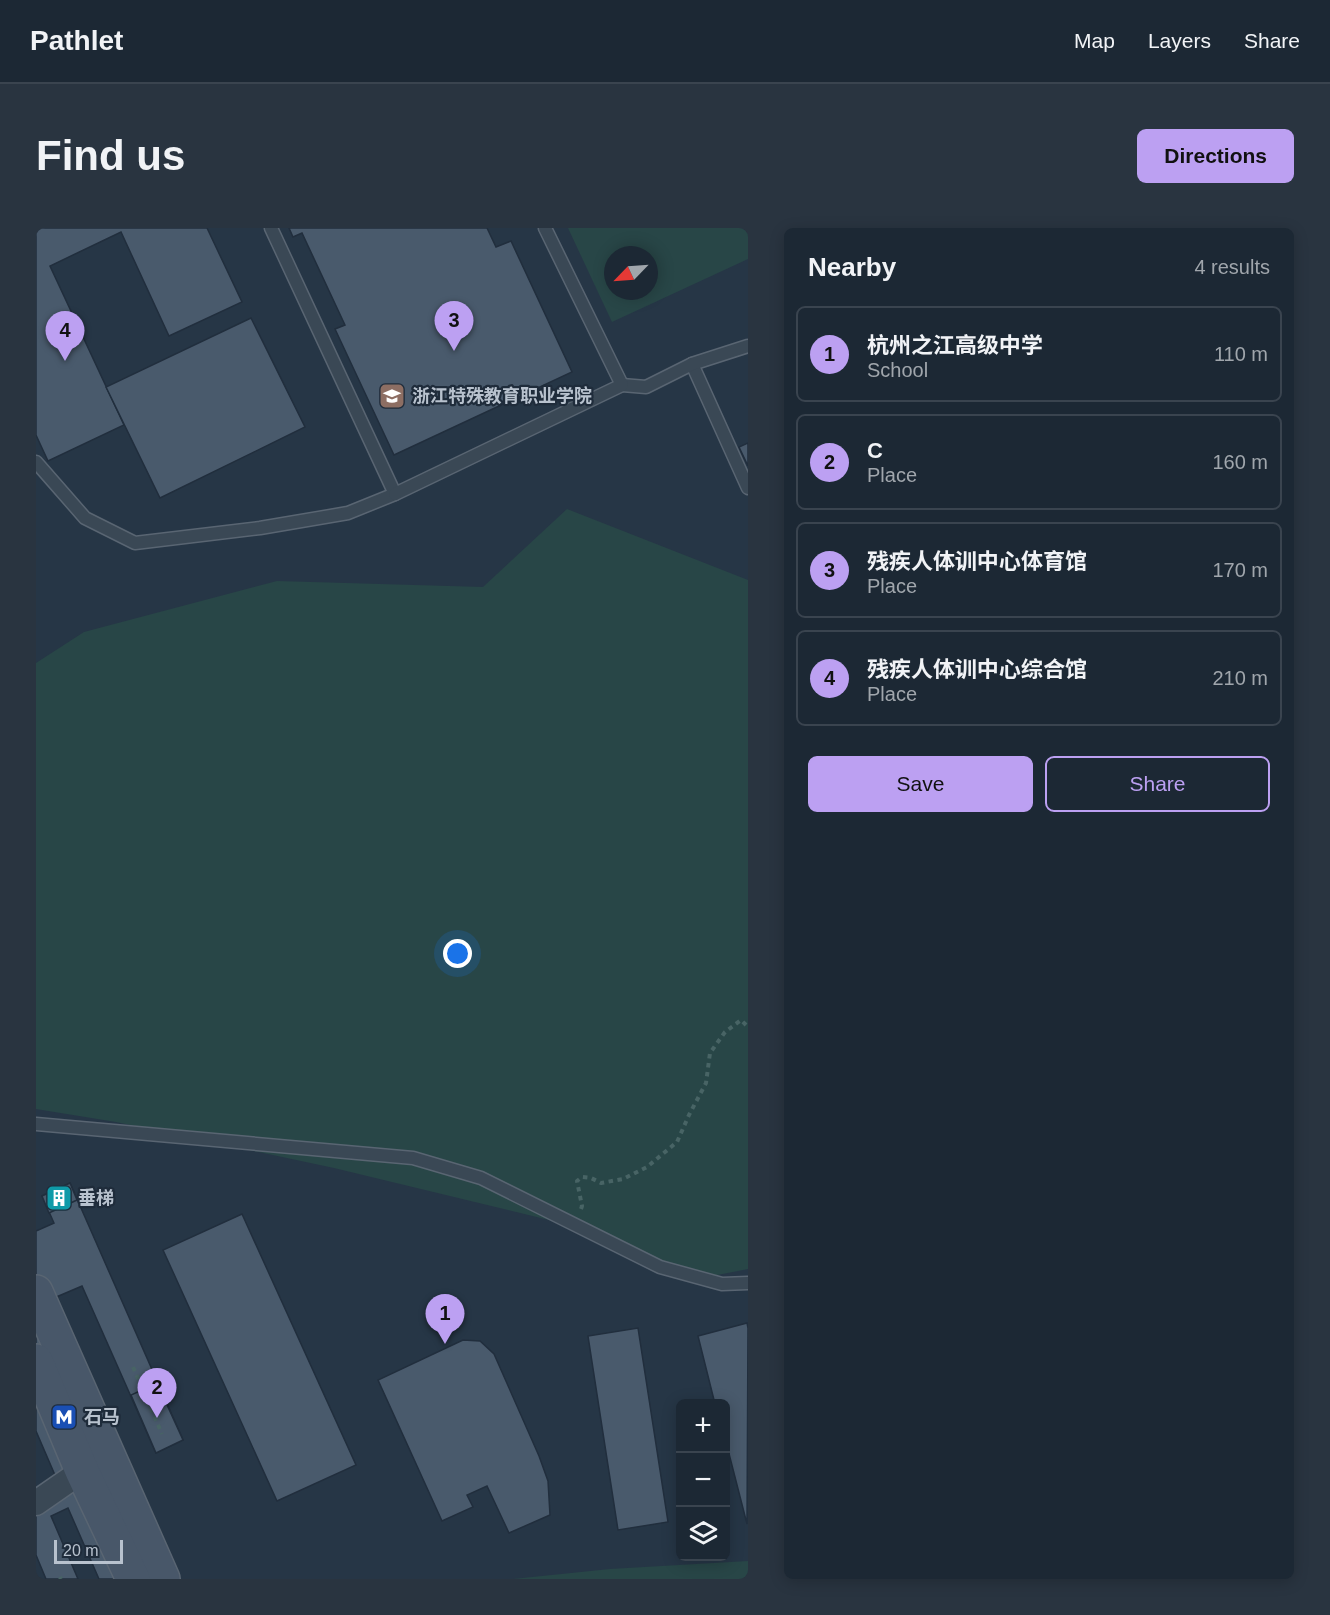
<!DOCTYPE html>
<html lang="en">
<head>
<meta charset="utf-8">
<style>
  body { margin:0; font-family:Arial,"Noto Sans SC",sans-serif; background:#293440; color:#f1f3f6 }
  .controls { position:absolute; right:18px; bottom:18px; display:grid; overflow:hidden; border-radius:9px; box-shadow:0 3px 15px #0003 }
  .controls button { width:54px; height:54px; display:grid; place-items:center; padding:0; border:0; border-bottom:2px solid #3a444f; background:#1c2834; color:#f1f3f6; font:30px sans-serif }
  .compass { position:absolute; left:568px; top:18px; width:54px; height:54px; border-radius:50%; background:#1c2834; box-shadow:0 3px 15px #0003; rotate:245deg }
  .scale { position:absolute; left:18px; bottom:15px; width:69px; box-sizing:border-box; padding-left:6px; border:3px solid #b8c2ce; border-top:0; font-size:16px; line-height:21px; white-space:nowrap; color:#b8c2ce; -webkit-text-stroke:4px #1f2c3b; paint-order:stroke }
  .you { position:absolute; left:422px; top:726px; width:21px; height:21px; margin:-15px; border:4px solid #fff; border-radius:50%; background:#1a73e8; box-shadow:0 0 0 9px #1a73e833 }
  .badge { display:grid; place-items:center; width:39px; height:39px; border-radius:50%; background:#bca0f2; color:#111; font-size:20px; font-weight:700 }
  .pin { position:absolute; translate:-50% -50px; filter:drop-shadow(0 2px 3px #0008) }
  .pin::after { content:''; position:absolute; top:32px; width:21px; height:18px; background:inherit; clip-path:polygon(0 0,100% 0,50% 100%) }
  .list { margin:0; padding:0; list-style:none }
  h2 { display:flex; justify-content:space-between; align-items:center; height:78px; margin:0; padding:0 24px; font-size:26px }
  h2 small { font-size:20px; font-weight:400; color:#a0a6ac }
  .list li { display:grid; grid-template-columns:39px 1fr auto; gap:18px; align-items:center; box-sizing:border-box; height:96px; margin:0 12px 12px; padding:0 12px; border:2px solid #3a444f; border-radius:9px }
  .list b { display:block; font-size:22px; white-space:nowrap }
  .list p { margin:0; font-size:20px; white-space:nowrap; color:#a0a6ac }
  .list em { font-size:20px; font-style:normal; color:#a0a6ac }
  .actions { display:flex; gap:12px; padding:18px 24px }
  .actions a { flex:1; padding:14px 0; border:2px solid #bca0f2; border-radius:9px; text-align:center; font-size:21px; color:#bca0f2 }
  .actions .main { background:#bca0f2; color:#111 }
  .icon { flex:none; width:33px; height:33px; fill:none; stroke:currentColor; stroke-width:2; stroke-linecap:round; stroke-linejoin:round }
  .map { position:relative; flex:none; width:712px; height:1351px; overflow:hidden; border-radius:9px }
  header { display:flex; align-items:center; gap:36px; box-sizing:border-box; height:84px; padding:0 30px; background:#1c2834; border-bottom:2px solid #3a444f }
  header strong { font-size:28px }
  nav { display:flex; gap:33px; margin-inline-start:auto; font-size:21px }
  .intro { display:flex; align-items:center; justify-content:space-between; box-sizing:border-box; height:144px; padding:0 36px }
  h1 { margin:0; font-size:42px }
  .button { padding:15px 27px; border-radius:9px; background:#bca0f2; color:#111; font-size:21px; font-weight:700 }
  main { display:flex; gap:36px; padding:0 36px }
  aside { flex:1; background:#1c2834; border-radius:9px; box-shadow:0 3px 15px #0003 }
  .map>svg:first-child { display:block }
  .green { fill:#284647; fill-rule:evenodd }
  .building { fill:#495a6c; stroke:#212e3d; stroke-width:1.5 }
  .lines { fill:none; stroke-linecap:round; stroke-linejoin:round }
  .lane-casing { stroke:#596572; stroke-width:15 }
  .street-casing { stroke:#596572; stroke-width:27 }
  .secondary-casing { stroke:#596572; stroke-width:36 }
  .path { stroke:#486465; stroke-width:4; stroke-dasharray:4.5 4.5; stroke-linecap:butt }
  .lane { stroke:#3a4855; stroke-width:12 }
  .street { stroke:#3a4855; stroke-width:24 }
  .secondary { stroke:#485769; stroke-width:33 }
  .labels { text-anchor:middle; stroke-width:4.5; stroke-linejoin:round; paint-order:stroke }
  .poi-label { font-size:18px; font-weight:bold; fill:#b8c2ce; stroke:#1f2c3b; text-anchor:start }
</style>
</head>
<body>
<header>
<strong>Pathlet</strong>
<nav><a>Map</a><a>Layers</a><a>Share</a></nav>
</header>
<div class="intro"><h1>Find us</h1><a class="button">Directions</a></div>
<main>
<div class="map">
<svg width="712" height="1351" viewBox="0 0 712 1351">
  <rect width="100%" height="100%" fill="#263646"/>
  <g class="green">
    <path d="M532 0H712V31L576 94ZM577 27H613V63H577Z"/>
    <polygon points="531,281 712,352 712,1041 661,1051 513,992 298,940 80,894 0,881 0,435 48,404 241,353 447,359"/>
    <polygon points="712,1333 712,1351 477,1351 574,1341"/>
  </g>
  <g class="building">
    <polygon points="2,0 171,0 206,74 133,108 85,4 14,38 88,197 12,233 0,207 0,1"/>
    <polygon points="253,0 451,0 460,19 475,13 536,144 358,227 299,101 309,97 266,5 257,9"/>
    <polygon points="215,90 269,199 124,270 70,159"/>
    <polygon points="712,215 712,238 703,219"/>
    <polygon points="34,955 147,1212 120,1225 46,1058 11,1073 130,1351 63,1351 32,1280 15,1288 42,1351 10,1351 0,1327 0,1264 22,1254 0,1203 0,1003 18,995 6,968"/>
    <polygon points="34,955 41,972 13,985 6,968"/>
    <polygon points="206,986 320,1237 241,1273 127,1022"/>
    <polygon points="711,1095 712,1100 711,1296 690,1214 690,1176 679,1176 662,1108"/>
    <polygon points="602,1100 632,1294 582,1302 552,1108"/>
    <polygon points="427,1112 444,1113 458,1126 503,1228 512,1253 514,1287 473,1305 451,1258 431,1267 437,1279 406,1293 342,1152"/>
    <polygon points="121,1155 147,1212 120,1225 95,1167"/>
  </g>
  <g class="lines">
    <g class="lane-casing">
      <g id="lane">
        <polyline points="656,136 712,260"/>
        <polyline points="586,157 610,159 656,136 712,118"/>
        <polyline points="0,234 49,290 99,315 224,300 312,285 359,266 235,0"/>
        <polyline points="359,266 586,157 509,0"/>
        <polyline points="0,896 377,930 445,950 624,1039 686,1056 712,1055"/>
      </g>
    </g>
    <g class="street-casing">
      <polyline id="street" points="0,1275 46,1243"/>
    </g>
    <g class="secondary-casing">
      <g id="secondary">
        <polyline points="0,1064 127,1351"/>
        <polyline points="0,1133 46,1243 97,1351"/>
      </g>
    </g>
    <g class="path">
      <polyline points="545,981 546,978 541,953 546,949 555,950 565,955 587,951 611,939 641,914 653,887 670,855 674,825 689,804 705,792 712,799"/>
      <polyline points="97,1139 126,1206"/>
      <polyline points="24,1349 25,1351"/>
    </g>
    <use href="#lane" class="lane"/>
    <use href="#street" class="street"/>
    <use href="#secondary" class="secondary"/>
  </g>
  <defs>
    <g id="school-square" transform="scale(1.35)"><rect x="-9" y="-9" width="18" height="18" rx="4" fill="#8d6e63" stroke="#1f2c3b"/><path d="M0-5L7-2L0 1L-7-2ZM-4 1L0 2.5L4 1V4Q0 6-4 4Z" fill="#fff"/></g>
    <g id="building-square" transform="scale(1.35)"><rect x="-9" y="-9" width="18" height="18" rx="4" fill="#0f9aa8" stroke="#1f2c3b"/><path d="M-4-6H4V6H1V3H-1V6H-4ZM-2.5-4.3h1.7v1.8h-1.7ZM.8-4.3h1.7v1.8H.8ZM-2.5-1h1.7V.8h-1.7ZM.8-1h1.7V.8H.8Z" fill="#fff"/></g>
    <g id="metro-square" transform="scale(1.35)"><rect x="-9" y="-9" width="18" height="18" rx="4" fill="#1a4fb4" stroke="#1f2c3b"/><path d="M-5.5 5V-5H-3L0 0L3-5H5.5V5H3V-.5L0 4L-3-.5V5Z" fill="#fff"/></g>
  </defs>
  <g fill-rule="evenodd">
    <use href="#school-square" x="356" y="168"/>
    <use href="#building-square" x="23" y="970"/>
    <use href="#metro-square" x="28" y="1189"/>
  </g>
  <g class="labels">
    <g class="poi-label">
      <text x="376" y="174">浙江特殊教育职业学院</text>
      <text x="42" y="976">垂梯</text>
      <text x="48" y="1195">石马</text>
    </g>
  </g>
</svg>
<div class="controls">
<button>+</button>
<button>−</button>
<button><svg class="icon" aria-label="layers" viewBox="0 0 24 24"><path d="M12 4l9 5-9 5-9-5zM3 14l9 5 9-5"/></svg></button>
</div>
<svg class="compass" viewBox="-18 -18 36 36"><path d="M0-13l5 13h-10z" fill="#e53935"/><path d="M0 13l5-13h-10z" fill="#a0a6ac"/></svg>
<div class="scale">20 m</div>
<div class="you"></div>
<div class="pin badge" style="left:409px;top:1116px">1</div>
<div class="pin badge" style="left:121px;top:1190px">2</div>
<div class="pin badge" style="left:418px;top:123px">3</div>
<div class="pin badge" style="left:29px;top:133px">4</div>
</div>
<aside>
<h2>Nearby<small>4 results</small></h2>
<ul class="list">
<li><span class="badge">1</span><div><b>杭州之江高级中学</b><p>School</p></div><em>110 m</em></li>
<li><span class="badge">2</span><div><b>C</b><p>Place</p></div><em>160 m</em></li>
<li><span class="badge">3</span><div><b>残疾人体训中心体育馆</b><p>Place</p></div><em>170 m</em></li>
<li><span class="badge">4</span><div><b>残疾人体训中心综合馆</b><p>Place</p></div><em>210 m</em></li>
</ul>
<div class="actions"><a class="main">Save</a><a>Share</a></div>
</aside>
</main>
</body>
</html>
